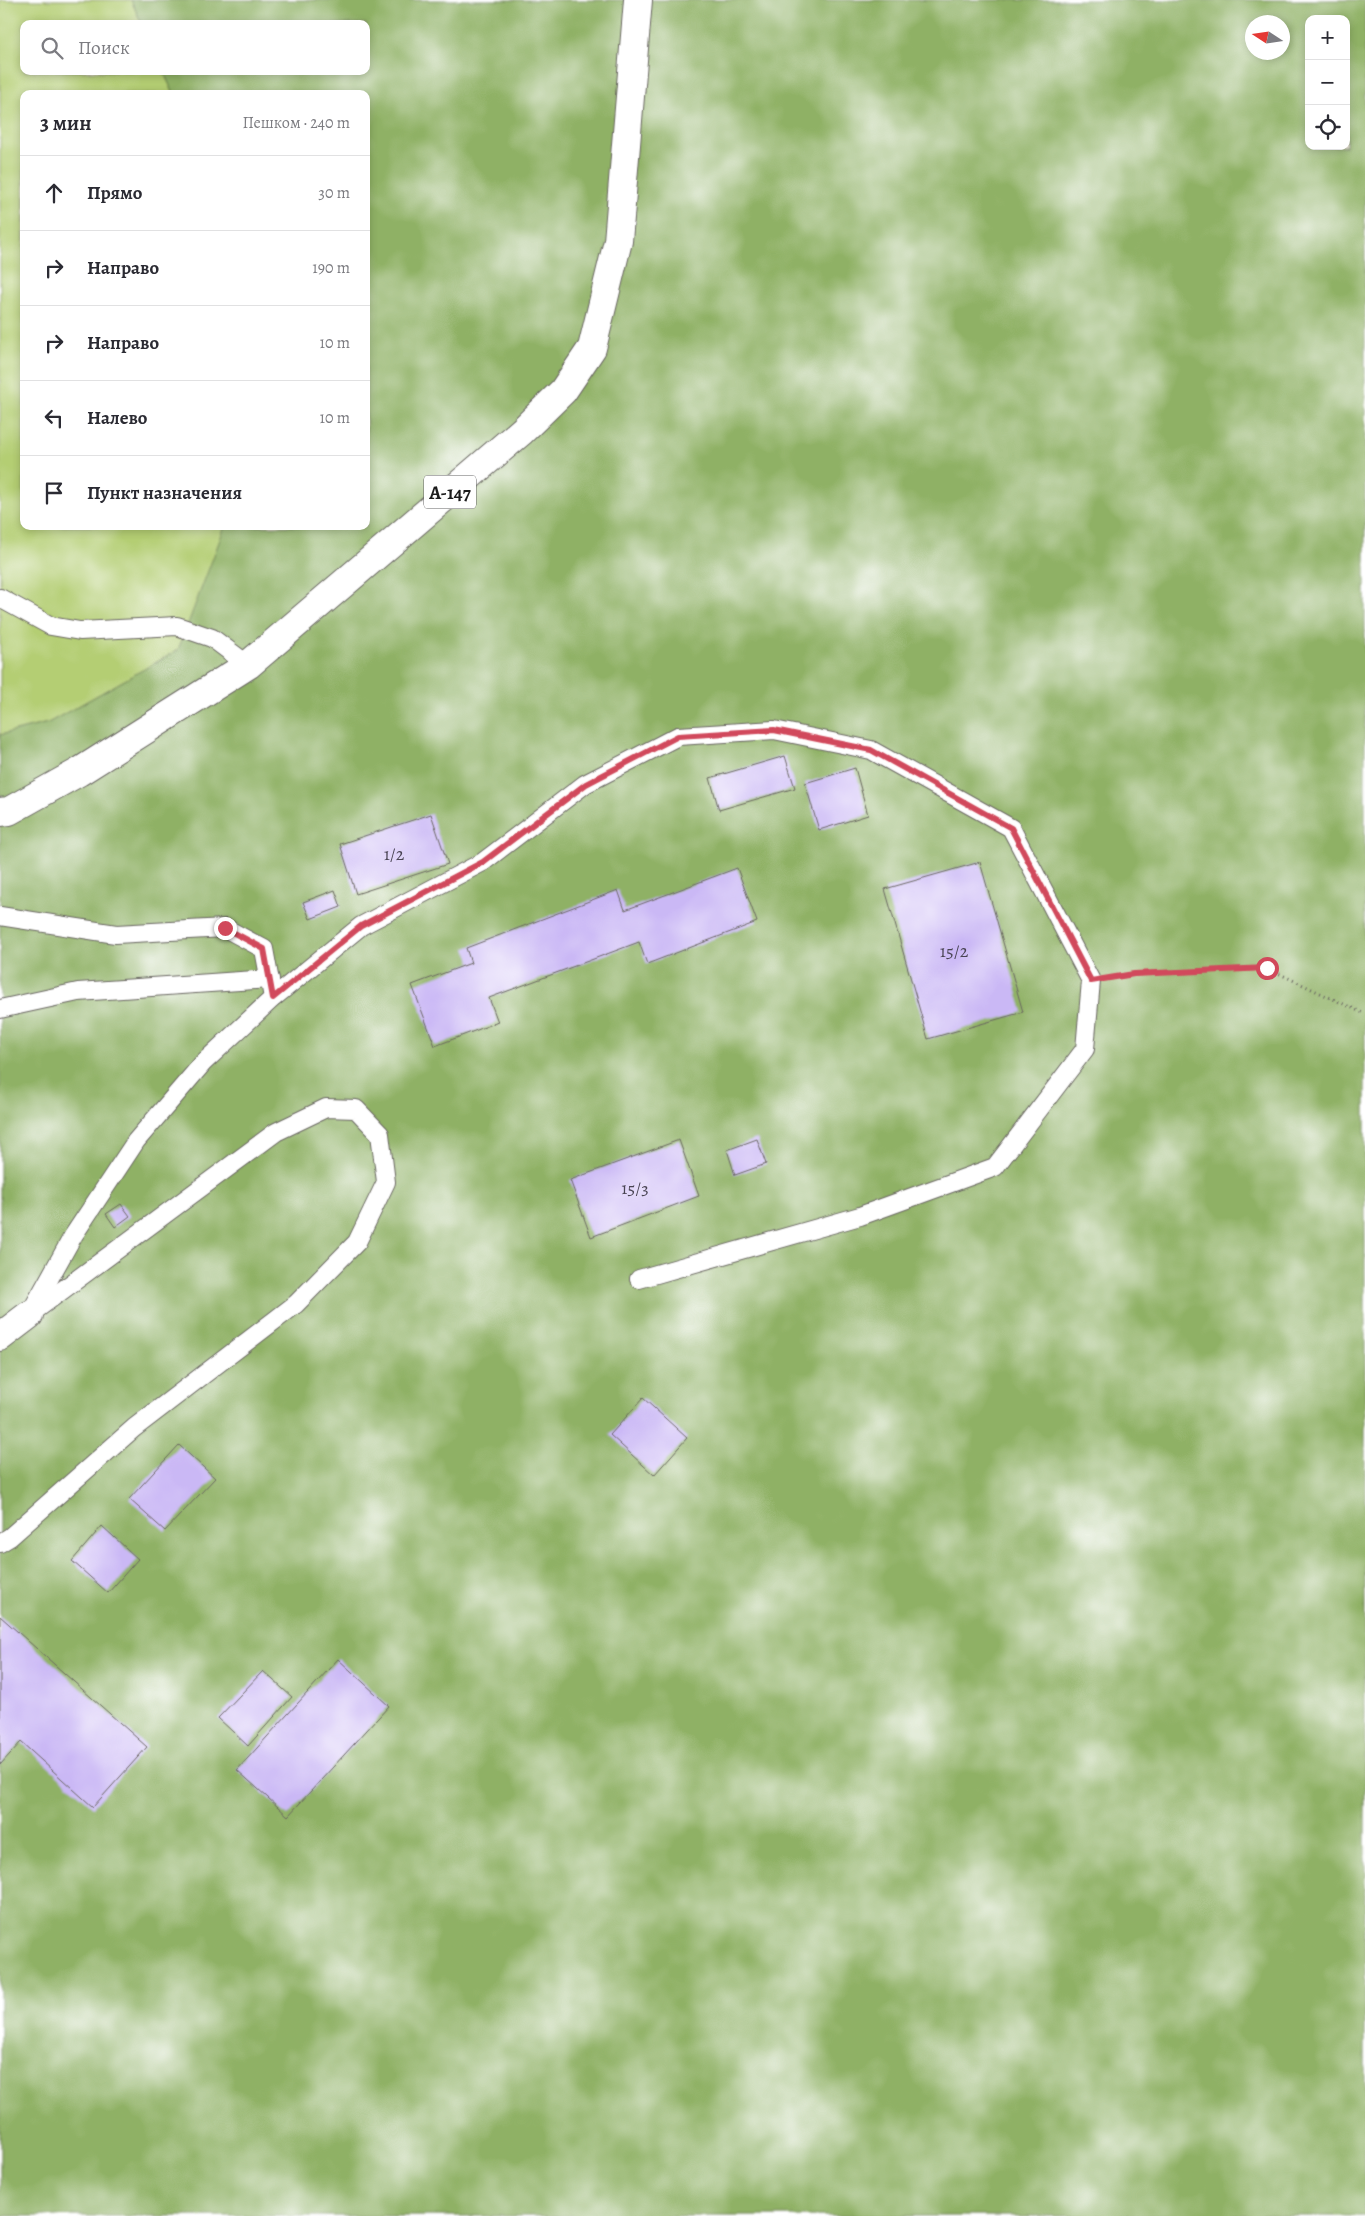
<!DOCTYPE html>
<html lang="ru">
<head>
<meta charset="utf-8">
<style>
  body { margin:0; font-family:Alegreya,serif; background:#f7f7f7; color:#2b2b33 }
  .controls { position:absolute; right:15px; top:15px; display:grid; overflow:hidden; border-radius:10px; box-shadow:0 2px 8px #0003 }
  .controls button { width:45px; height:45px; display:grid; place-items:center; padding:0; border:0; border-bottom:1px solid #e1e1e2; background:#fff; color:#2b2b33; font:25px sans-serif }
  .compass { position:absolute; left:1245px; top:15px; width:45px; height:45px; border-radius:50%; background:#fff; box-shadow:0 2px 8px #0003; rotate:282deg }
  .stop { position:absolute; width:15px; height:15px; margin:-11px; border:4px solid #d1495b; border-radius:50%; background:#fff }
  .stop.end { background:#d1495b; border-color:#fff; box-shadow:0 1px 5px #0008 }
  .list { margin:0; padding:0; list-style:none }
  h2 { display:flex; justify-content:space-between; align-items:center; height:65px; margin:0; padding:0 20px; font-size:21px }
  h2 small { font-size:16px; font-weight:400; color:#7c7c81 }
  .list li { display:grid; grid-template-columns:32px 1fr auto; gap:15px; align-items:center; box-sizing:border-box; height:75px; padding:0 20px; border-top:1px solid #e1e1e2 }
  .list b { display:block; font-size:19px; white-space:nowrap }
  .list em { font-size:16px; font-style:normal; color:#7c7c81 }
  .icon { flex:none; width:28px; height:28px; fill:none; stroke:currentColor; stroke-width:2; stroke-linecap:round; stroke-linejoin:round }
  .map { position:relative; flex:none; width:1365px; height:2216px; overflow:hidden }
  .search { position:absolute; background:#fff; box-shadow:0 2px 8px #0003; left:20px; top:20px; width:350px; height:55px; display:flex; align-items:center; gap:12px; box-sizing:border-box; padding:0 18px; border-radius:10px; color:#7c7c81; font-size:19px }
  .panel { position:absolute; background:#fff; box-shadow:0 2px 8px #0003; left:20px; top:90px; width:350px; height:440px; border-radius:10px }
  .map>svg:first-child { display:block }
  .green { fill:#b4ce73; stroke:#687548 }
  .forest { fill:#8fb165; stroke:#566640; fill-rule:evenodd }
  .building { fill:#cab8f5 }
  .lines { fill:none; stroke-linecap:round; stroke-linejoin:round }
  .service-casing { stroke:#696661; stroke-width:20 }
  .minor-casing { stroke:#696661; stroke-width:30 }
  .trunk-casing { stroke:#696661; stroke-width:30 }
  .path { stroke:#696661; stroke-width:3; stroke-dasharray:1 4; stroke-linecap:butt }
  .service { stroke:#fff; stroke-width:18 }
  .minor { stroke:#fff; stroke-width:28 }
  .trunk { stroke:#fff; stroke-width:28 }
  .route { stroke:#d1495b; stroke-width:6 }
  .labels { text-anchor:middle; stroke-width:4.5; stroke-linejoin:round; paint-order:stroke }
  .number-label { font-size:18px; fill:#484352 }
  .shield { fill:#fff; stroke:#606060; stroke-width:1 }
  .shield-label { font-size:19px; font-weight:bold; fill:#1c1c1c }
</style>
</head>
<body>
<div class="map">
<svg width="1365" height="2216" viewBox="0 0 1365 2216">
  <rect width="100%" height="100%" fill="#fff"/>
  <filter id="ink" filterUnits="userSpaceOnUse"><feTurbulence type="fractalNoise" baseFrequency=".02" numOctaves="2"/><feDisplacementMap in="SourceGraphic" scale="10" xChannelSelector="R" yChannelSelector="G"/><feConvolveMatrix kernelMatrix="1 2 1 2 8 2 1 2 1" color-interpolation-filters="sRGB"/></filter>
  <filter id="wash" filterUnits="userSpaceOnUse"><feTurbulence type="fractalNoise" baseFrequency=".0096" numOctaves="4" result="noise"/><feDisplacementMap in="SourceGraphic" scale="20" xChannelSelector="R" yChannelSelector="G"/><feGaussianBlur stdDeviation="1.12" result="paint"/><feColorMatrix in="noise" values="0 0 0 0 0 0 0 0 0 0 0 0 0 0 0 0 0 1.4 0 .05"/><feComposite in="paint" operator="in"/></filter>
  <g filter="url(#wash)">
    <rect width="100%" height="100%" fill="#f9efe1"/>
    <polygon class="green" points="0,0 131,0 142,24 24,24 24,71 163,71 174,94 24,94 24,526 225,526 225,531 178,650 48,723 0,735"/>
    <path class="forest" d="M131 0H1365V2216H0V735L48 723 178 650 225 526H366V94H174L163 71H366V24H142ZM1309 19H1346V146H1309ZM1252 22H1282V52H1252Z"/>
    <g id="blocks">
      <g class="building">
        <polygon points="785,756 795,788 719,810 710,778"/>
        <polygon points="855,768 868,815 819,830 805,783"/>
        <polygon points="431,814 448,864 356,894 340,844"/>
        <polygon points="980,862 1023,1012 928,1039 885,889"/>
        <polygon points="737,868 757,922 647,964 639,942 489,998 498,1022 435,1046 412,985 471,963 466,948 618,890 625,910"/>
        <polygon points="335,890 341,907 310,919 303,902"/>
        <polygon points="757,1139 766,1164 735,1175 727,1150"/>
        <polygon points="679,1140 699,1196 591,1237 570,1180"/>
        <polygon points="121,1204 130,1216 115,1227 106,1214"/>
        <polygon points="643,1398 687,1438 654,1475 610,1435"/>
        <polygon points="179,1445 215,1478 165,1531 129,1499"/>
        <polygon points="102,1526 138,1559 108,1593 72,1561"/>
        <polygon points="0,1616 147,1747 93,1807 21,1742 0,1765"/>
        <polygon points="338,1659 389,1706 288,1816 237,1770"/>
        <polygon points="263,1671 292,1697 248,1746 218,1718"/>
      </g>
    </g>
  </g>
  <g filter="url(#ink)">
    <use href="#blocks" fill-opacity="0" stroke="#696661" stroke-width="1"/>
    <g class="lines">
      <g class="service-casing">
        <g id="service">
          <polyline points="0,598 51,626 80,631 177,626 212,638 248,665"/>
          <polyline points="0,916 116,934 225,928 264,949 273,998"/>
          <polyline points="0,1009 78,992 270,979"/>
          <polyline points="29,1315 73,1236 136,1141 203,1063 273,998 361,926 483,862 585,784 678,736 774,730 871,750 1011,828 1091,981 1085,1049 995,1167 860,1216 639,1279"/>
          <polyline points="0,1543 10,1537 134,1428 296,1304 357,1242 386,1182 380,1134 356,1109 326,1108 276,1132 33,1312"/>
        </g>
      </g>
      <g class="minor-casing">
        <polyline id="minor" points="0,1337 29,1315"/>
      </g>
      <g class="trunk-casing">
        <polyline id="trunk" points="0,812 9,811 79,772 248,665 522,431 563,391 592,348 618,241 638,0"/>
      </g>
      <polyline class="path" points="1116,977 1134,974 1267,968 1365,1014"/>
      <use href="#service" class="service"/>
      <use href="#minor" class="minor"/>
      <use href="#trunk" class="trunk"/>
    </g>
  </g>
  <g class="lines" filter="url(#ink)">
    <polyline class="route" points="225,928 264,949 273,998 361,926 483,862 586,784 678,736 774,730 871,750 1011,828 1091,981 1134,974 1267,968"/>
  </g>
  <g class="labels">
    <g class="number-label">
      <text x="394" y="860">1/2</text>
      <text x="954" y="957">15/2</text>
      <text x="635" y="1194">15/3</text>
    </g>
    <rect class="shield" x="424" y="475.5" width="52" height="33" rx="4"/>
    <g class="shield-label">
      <text x="450" y="499">А-147</text>
    </g>
  </g>
</svg>
<div class="controls">
<button>+</button>
<button>−</button>
<button><svg class="icon" aria-label="locate" viewBox="0 0 24 24"><circle cx="12" cy="12" r="6"/><path d="M12 2v4M12 18v4M2 12h4M18 12h4"/></svg></button>
</div>
<svg class="compass" viewBox="-18 -18 36 36"><path d="M0-13l5 13h-10z" fill="#e53935"/><path d="M0 13l5-13h-10z" fill="#7c7c81"/></svg>
<div class="stop" style="left:1267px;top:968px"></div>
<div class="stop end" style="left:225px;top:928px"></div>
<div class="search"><svg class="icon" aria-label="search" viewBox="0 0 24 24"><circle cx="10" cy="10" r="6"/><path d="M15 15l6 6"/></svg>Поиск</div>
<section class="panel">
<h2>3 мин<small>Пешком · 240 m</small></h2>
<ul class="list">
<li><svg class="icon" aria-label="ahead" viewBox="0 0 24 24"><path d="M12 20V5M6 11l6-6 6 6"/></svg><div><b>Прямо</b></div><em>30 m</em></li>
<li><svg class="icon" aria-label="right" viewBox="0 0 24 24"><path d="M7 20v-9h11M14 6l5 5-5 5"/></svg><div><b>Направо</b></div><em>190 m</em></li>
<li><svg class="icon" aria-label="right" viewBox="0 0 24 24"><path d="M7 20v-9h11M14 6l5 5-5 5"/></svg><div><b>Направо</b></div><em>10 m</em></li>
<li><svg class="icon" aria-label="left" viewBox="0 0 24 24"><path d="M17 20v-9H6M10 6l-5 5 5 5"/></svg><div><b>Налево</b></div><em>10 m</em></li>
<li><svg class="icon" aria-label="arrive" viewBox="0 0 24 24"><path d="M6 21V4h12l-3 4 3 4H6"/></svg><div><b>Пункт назначения</b></div></li>
</ul>
</section>
</div>
</body>
</html>
